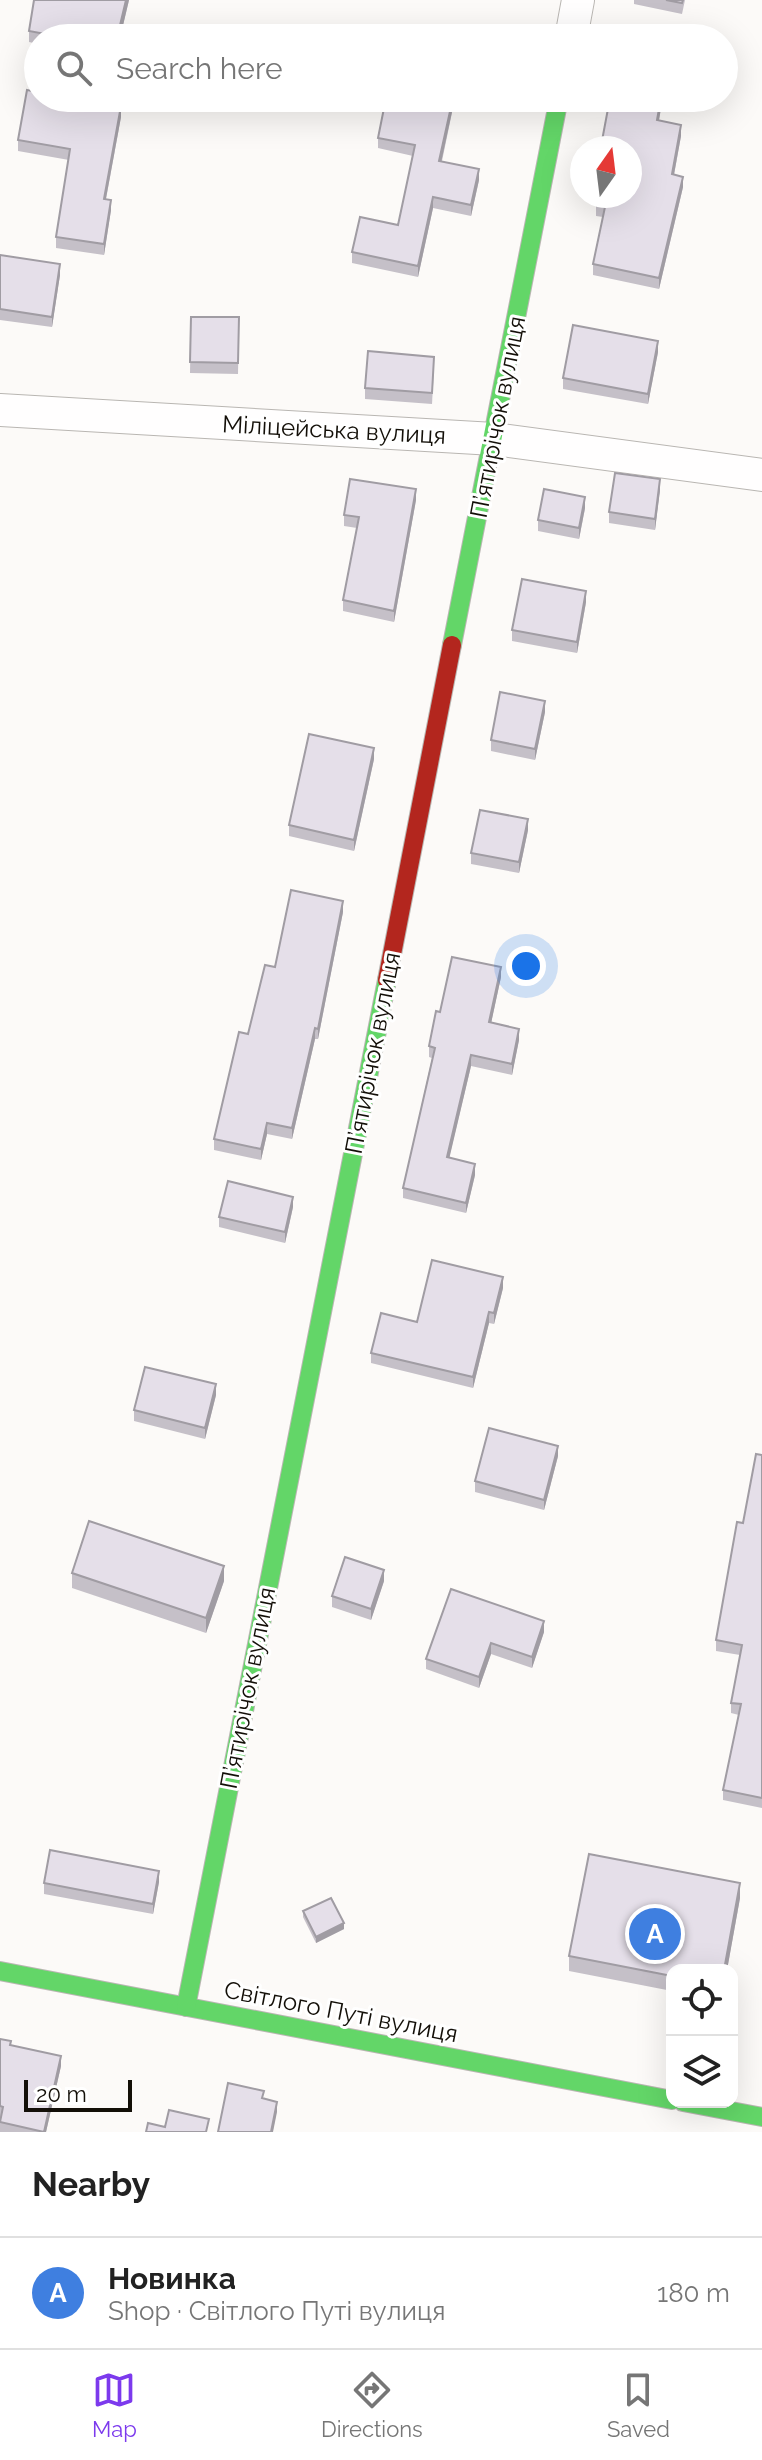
<!DOCTYPE html>
<html lang="en">
<head>
<meta charset="utf-8">
<style>
  body { margin:0; font-family:Raleway,sans-serif; background:#f2f2f2; color:#222 }
  .controls { position:absolute; right:24px; bottom:24px; display:grid; overflow:hidden; border-radius:16px; box-shadow:0 8px 32px #0002 }
  .controls button { width:72px; height:72px; display:grid; place-items:center; padding:0; border:0; border-bottom:2px solid #e0e0e0; background:#fff; color:#222; font:40px sans-serif }
  .compass { position:absolute; left:570px; top:136px; width:72px; height:72px; border-radius:50%; background:#fff; box-shadow:0 8px 32px #0002; rotate:14deg }
  .scale { position:absolute; left:24px; bottom:20px; width:108px; box-sizing:border-box; padding-left:8px; border:4px solid #130f08; border-top:0; font-size:22px; line-height:28px; white-space:nowrap; color:#130f08; -webkit-text-stroke:6px #fff; paint-order:stroke }
  .you { position:absolute; left:526px; top:966px; width:28px; height:28px; margin:-20px; border:6px solid #fff; border-radius:50%; background:#1a73e8; box-shadow:0 0 0 12px #1a73e833 }
  .badge { display:grid; place-items:center; width:52px; height:52px; border-radius:50%; background:#7c3aed; color:#fff; font-size:26px; font-weight:700 }
  .pin { position:absolute; translate:-50% -50%; border:4px solid #fff; box-shadow:0 2px 8px #0006 }
  .list { margin:0; padding:0; list-style:none }
  h2 { display:flex; justify-content:space-between; align-items:center; height:104px; margin:0; padding:0 32px; font-size:34px }
  h2 small { font-size:26px; font-weight:400; color:#767676 }
  .list li { display:grid; grid-template-columns:52px 1fr auto; gap:24px; align-items:center; box-sizing:border-box; height:112px; padding:0 32px; border-top:2px solid #e0e0e0 }
  .list b { display:block; font-size:30px; white-space:nowrap }
  .list p { margin:0; font-size:26px; white-space:nowrap; color:#767676 }
  .list em { font-size:26px; font-style:normal; color:#767676 }
  .icon { flex:none; width:44px; height:44px; fill:none; stroke:currentColor; stroke-width:2; stroke-linecap:round; stroke-linejoin:round }
  .map { position:relative; flex:none; width:762px; height:2132px; overflow:hidden }
  .search { position:absolute; background:#fff; box-shadow:0 8px 32px #0002; left:24px; right:24px; top:24px; height:88px; display:flex; align-items:center; gap:20px; box-sizing:border-box; padding:0 28px; border-radius:44px; color:#767676; font-size:30px }
  .sheet { height:216px; background:#fff }
  nav { display:flex; justify-content:space-around; align-items:center; box-sizing:border-box; height:112px; border-top:2px solid #e0e0e0; background:#fff; font-size:22px; color:#767676 }
  nav a { display:grid; justify-items:center; gap:4px }
  nav .on { color:#7c3aed }
  .map>svg:first-child { display:block }
  .lines { fill:none; stroke-linecap:round; stroke-linejoin:round }
  .street-casing { stroke:#b9b6b2; stroke-width:34 }
  .fast-casing { stroke:#b9b6b2; stroke-width:20 }
  .jam-casing { stroke:#b9b6b2; stroke-width:20 }
  .street { stroke:#fffefe; stroke-width:32 }
  .fast { stroke:#63d668; stroke-width:18 }
  .jam { stroke:#b3261e; stroke-width:18 }
  .wall { fill:#c5c0c8 }
  .shaded-wall { fill:#a09ca3 }
  .building { fill:#e5dfe9; stroke:#a09ca3; stroke-width:2 }
  .labels { text-anchor:middle; stroke-width:6; stroke-linejoin:round; paint-order:stroke }
  .street-label { font-size:24px; fill:#130f08; stroke:#fff }
</style>
</head>
<body>
<div class="map">
<svg width="762" height="2132" viewBox="0 0 762 2132">
  <rect width="100%" height="100%" fill="#fcfaf8"/>
  <g class="lines">
    <g class="street-casing">
      <g id="street">
        <polyline points="571,38 578,0"/>
        <polyline points="0,410 494,439 762,475"/>
      </g>
    </g>
    <g class="fast-casing">
      <g id="fast">
        <polyline points="452,645 559,98"/>
        <polyline points="0,1971 672,2100"/>
        <polyline points="186,2007 387,980"/>
        <polyline points="683,2102 762,2117"/>
      </g>
    </g>
    <g class="jam-casing">
      <polyline id="jam" points="387,980 452,645"/>
    </g>
    <use href="#street" class="street"/>
    <use href="#fast" class="fast"/>
    <use href="#jam" class="jam"/>
  </g>
  <g class="wall">
    <polygon points="34,0 129,0 120,38 38,38 38,44 29,42 29,31"/>
    <polygon points="634,0 685,0 682,14 634,4"/>
    <polygon points="386,98 455,98 442,161 479,180 471,216 433,208 418,277 352,263 352,252 398,225 413,156 378,148 378,138"/>
    <polygon points="661,108 659,121 681,136 674,175 683,187 659,289 593,275 593,264 603,217 596,216 596,205 630,148 601,148 601,146"/>
    <polygon points="121,117 106,199 111,210 104,255 56,248 56,237 69,160 18,151 18,140"/>
    <polygon points="0,255 60,275 52,327 0,320"/>
    <polygon points="191,317 239,317 238,374 190,373"/>
    <polygon points="658,352 648,404 563,389 563,378"/>
    <polygon points="434,368 432,404 365,399 365,388"/>
    <polygon points="660,490 655,530 609,523 609,512"/>
    <polygon points="416,500 394,622 343,611 343,600 357,528 344,526 344,515"/>
    <polygon points="585,508 579,539 538,531 538,520"/>
    <polygon points="586,602 577,653 512,641 512,630"/>
    <polygon points="545,712 535,760 491,751 491,740"/>
    <polygon points="374,759 354,851 289,836 289,825"/>
    <polygon points="528,830 519,873 471,864 471,853"/>
    <polygon points="343,912 318,1039 315,1039 292,1139 267,1134 261,1160 214,1150 214,1139 248,1034 275,967"/>
    <polygon points="501,977 491,1023 519,1040 512,1075 471,1066 449,1158 475,1175 466,1213 403,1198 403,1188 432,1058 429,1057 429,1046 440,1012"/>
    <polygon points="293,1207 285,1243 219,1227 219,1217"/>
    <polygon points="503,1288 494,1324 489,1323 473,1388 371,1363 371,1353 417,1322"/>
    <polygon points="216,1395 205,1439 134,1421 134,1410"/>
    <polygon points="762,1455 762,1808 723,1800 723,1790 739,1715 731,1713 731,1703 740,1655 716,1651 716,1640 743,1523"/>
    <polygon points="558,1456 544,1510 475,1492 475,1481"/>
    <polygon points="72,1573 224,1581 206,1633 72,1588"/>
    <polygon points="384,1581 371,1620 332,1607 332,1596"/>
    <polygon points="451,1589 544,1632 532,1668 491,1654 479,1688 426,1669 426,1659"/>
    <polygon points="159,1882 153,1914 44,1894 44,1883"/>
    <polygon points="740,1898 727,1970 672,1970 672,1991 569,1971 569,1956"/>
    <polygon points="303,1911 344,1929 316,1943 303,1917"/>
    <polygon points="0,2039 11,2045 61,2066 46,2132 0,2132"/>
  </g>
  <g class="shaded-wall">
    <polygon points="126,0 129,0 120,38 117,38"/>
    <polygon points="453,98 455,98 439,172 439,161"/>
    <polygon points="661,98 661,108 657,131 657,120"/>
    <polygon points="121,106 121,117 104,209 104,199"/>
    <polygon points="681,125 681,136 672,185 672,174"/>
    <polygon points="479,169 479,180 471,216 471,205"/>
    <polygon points="683,177 683,187 659,289 659,278"/>
    <polygon points="433,197 433,208 418,277 418,266"/>
    <polygon points="111,200 111,210 104,255 104,244"/>
    <polygon points="60,264 60,275 52,327 52,317"/>
    <polygon points="658,341 658,352 648,404 648,394"/>
    <polygon points="660,479 660,490 655,530 655,519"/>
    <polygon points="416,489 416,500 394,622 394,611"/>
    <polygon points="585,497 585,508 579,539 579,528"/>
    <polygon points="586,591 586,602 577,653 577,642"/>
    <polygon points="545,701 545,712 535,760 535,749"/>
    <polygon points="374,748 374,759 354,851 354,840"/>
    <polygon points="528,819 528,830 519,873 519,862"/>
    <polygon points="343,901 343,912 318,1039 318,1029"/>
    <polygon points="501,967 501,977 489,1033 489,1022"/>
    <polygon points="315,1028 315,1039 292,1139 292,1128"/>
    <polygon points="519,1029 519,1040 512,1075 512,1064"/>
    <polygon points="471,1055 471,1066 447,1168 447,1157"/>
    <polygon points="267,1123 267,1134 261,1160 261,1149"/>
    <polygon points="475,1164 475,1175 466,1213 466,1203"/>
    <polygon points="293,1197 293,1207 285,1243 285,1232"/>
    <polygon points="503,1277 503,1288 494,1324 494,1313"/>
    <polygon points="489,1312 489,1323 473,1388 473,1377"/>
    <polygon points="216,1384 216,1395 205,1439 205,1428"/>
    <polygon points="558,1446 558,1456 544,1510 544,1500"/>
    <polygon points="224,1566 224,1581 206,1633 206,1618"/>
    <polygon points="384,1570 384,1581 371,1620 371,1609"/>
    <polygon points="544,1621 544,1632 532,1668 532,1657"/>
    <polygon points="491,1643 491,1654 479,1688 479,1677"/>
    <polygon points="159,1871 159,1882 153,1914 153,1904"/>
    <polygon points="740,1883 740,1898 727,1970 724,1970"/>
    <polygon points="344,1923 344,1929 316,1943 316,1937"/>
    <polygon points="61,2056 61,2066 46,2132 44,2132"/>
    <polygon points="277,2102 277,2112 273,2132 271,2132"/>
  </g>
  <g class="building">
    <polygon points="34,0 126,0 117,38 67,38 29,31"/>
    <polygon points="666,0 683,0 682,3"/>
    <polygon points="27,90 38,92 38,98 72,98 121,106 104,199 111,200 104,244 56,237 70,149 18,140"/>
    <polygon points="386,98 453,98 439,161 479,169 471,205 433,197 418,266 352,252 360,217 398,225 415,145 378,138"/>
    <polygon points="610,98 661,98 657,120 681,125 672,174 683,177 659,278 593,264 605,207 596,205 598,196 630,196 630,148 609,148 601,146"/>
    <polygon points="0,255 60,264 52,317 0,309"/>
    <polygon points="191,317 239,317 238,363 190,362"/>
    <polygon points="573,325 658,341 648,394 563,378"/>
    <polygon points="368,351 434,357 432,393 365,388"/>
    <polygon points="615,473 660,479 655,519 609,512"/>
    <polygon points="350,479 416,489 394,611 343,600 359,517 344,515"/>
    <polygon points="544,489 585,497 579,528 538,520"/>
    <polygon points="522,579 586,591 577,642 512,630"/>
    <polygon points="500,692 545,701 535,749 491,740"/>
    <polygon points="309,734 374,748 354,840 289,825"/>
    <polygon points="480,810 528,819 519,862 471,853"/>
    <polygon points="291,890 343,901 318,1029 315,1028 292,1128 267,1123 261,1149 214,1139 239,1032 248,1034 265,965 275,967"/>
    <polygon points="452,957 501,967 489,1022 519,1029 512,1064 471,1055 447,1157 475,1164 466,1203 403,1188 435,1048 429,1046 436,1011 440,1012"/>
    <polygon points="228,1181 293,1197 285,1232 219,1217"/>
    <polygon points="432,1260 503,1277 494,1313 489,1312 473,1377 371,1353 381,1313 417,1322"/>
    <polygon points="145,1367 216,1384 205,1428 134,1410"/>
    <polygon points="489,1428 558,1446 544,1500 475,1481"/>
    <polygon points="756,1454 762,1455 762,1798 723,1790 741,1704 731,1703 742,1645 716,1640 737,1522 743,1523"/>
    <polygon points="89,1521 224,1566 206,1618 72,1573"/>
    <polygon points="345,1557 384,1570 371,1609 332,1596"/>
    <polygon points="451,1589 544,1621 532,1657 491,1643 479,1677 426,1659"/>
    <polygon points="50,1850 159,1871 153,1904 44,1883"/>
    <polygon points="589,1854 740,1883 724,1970 672,1970 672,1976 569,1956"/>
    <polygon points="331,1898 344,1923 316,1937 303,1911"/>
    <polygon points="0,2039 11,2041 10,2045 61,2056 44,2132 0,2122 3,2107 0,2106"/>
    <polygon points="228,2083 264,2091 262,2098 277,2102 271,2132 218,2132"/>
    <polygon points="169,2110 209,2119 206,2132 146,2132 148,2123 165,2127"/>
  </g>
  <g class="labels">
    <g class="street-label">
      <text transform="translate(498 417) rotate(-79)" y="8">П’ятирічок вулиця</text>
      <text transform="translate(334 430) rotate(3)" y="8">Міліцейська вулиця</text>
      <text transform="translate(373 1053) rotate(-79)" y="8">П’ятирічок вулиця</text>
      <text transform="translate(248 1688) rotate(-79)" y="8">П’ятирічок вулиця</text>
      <text transform="translate(341 2012) rotate(11)" y="8">Світлого Путі вулиця</text>
    </g>
  </g>
</svg>
<div class="controls">
<button><svg class="icon" aria-label="locate" viewBox="0 0 24 24"><circle cx="12" cy="12" r="6"/><path d="M12 2v4M12 18v4M2 12h4M18 12h4"/></svg></button>
<button><svg class="icon" aria-label="layers" viewBox="0 0 24 24"><path d="M12 4l9 5-9 5-9-5zM3 14l9 5 9-5"/></svg></button>
</div>
<svg class="compass" viewBox="-18 -18 36 36"><path d="M0-13l5 13h-10z" fill="#e53935"/><path d="M0 13l5-13h-10z" fill="#767676"/></svg>
<div class="scale">20 m</div>
<div class="you"></div>
<div class="pin badge" style="left:655px;top:1934px;background:#3f7fe0">A</div>
<div class="search"><svg class="icon" aria-label="search" viewBox="0 0 24 24"><circle cx="10" cy="10" r="6"/><path d="M15 15l6 6"/></svg>Search here</div>
</div>
<section class="sheet">
<h2>Nearby<small></small></h2>
<ul class="list">
<li><span class="badge" style="background:#3f7fe0">A</span><div><b>Новинка</b><p>Shop · Світлого Путі вулиця</p></div><em>180 m</em></li>
</ul>
</section>
<nav>
<a class="on"><svg class="icon" aria-label="map" viewBox="0 0 24 24"><path d="M3 6l6-2 6 2 6-2v14l-6 2-6-2-6 2zM9 4v14M15 6v14"/></svg>Map</a>
<a><svg class="icon" aria-label="directions" viewBox="0 0 24 24"><path d="M12 3l9 9-9 9-9-9zM9 14v-3h6M13 9l2 2-2 2"/></svg>Directions</a>
<a><svg class="icon" aria-label="saved" viewBox="0 0 24 24"><path d="M7 4h10v16l-5-4-5 4z"/></svg>Saved</a>
</nav>
</body>
</html>
